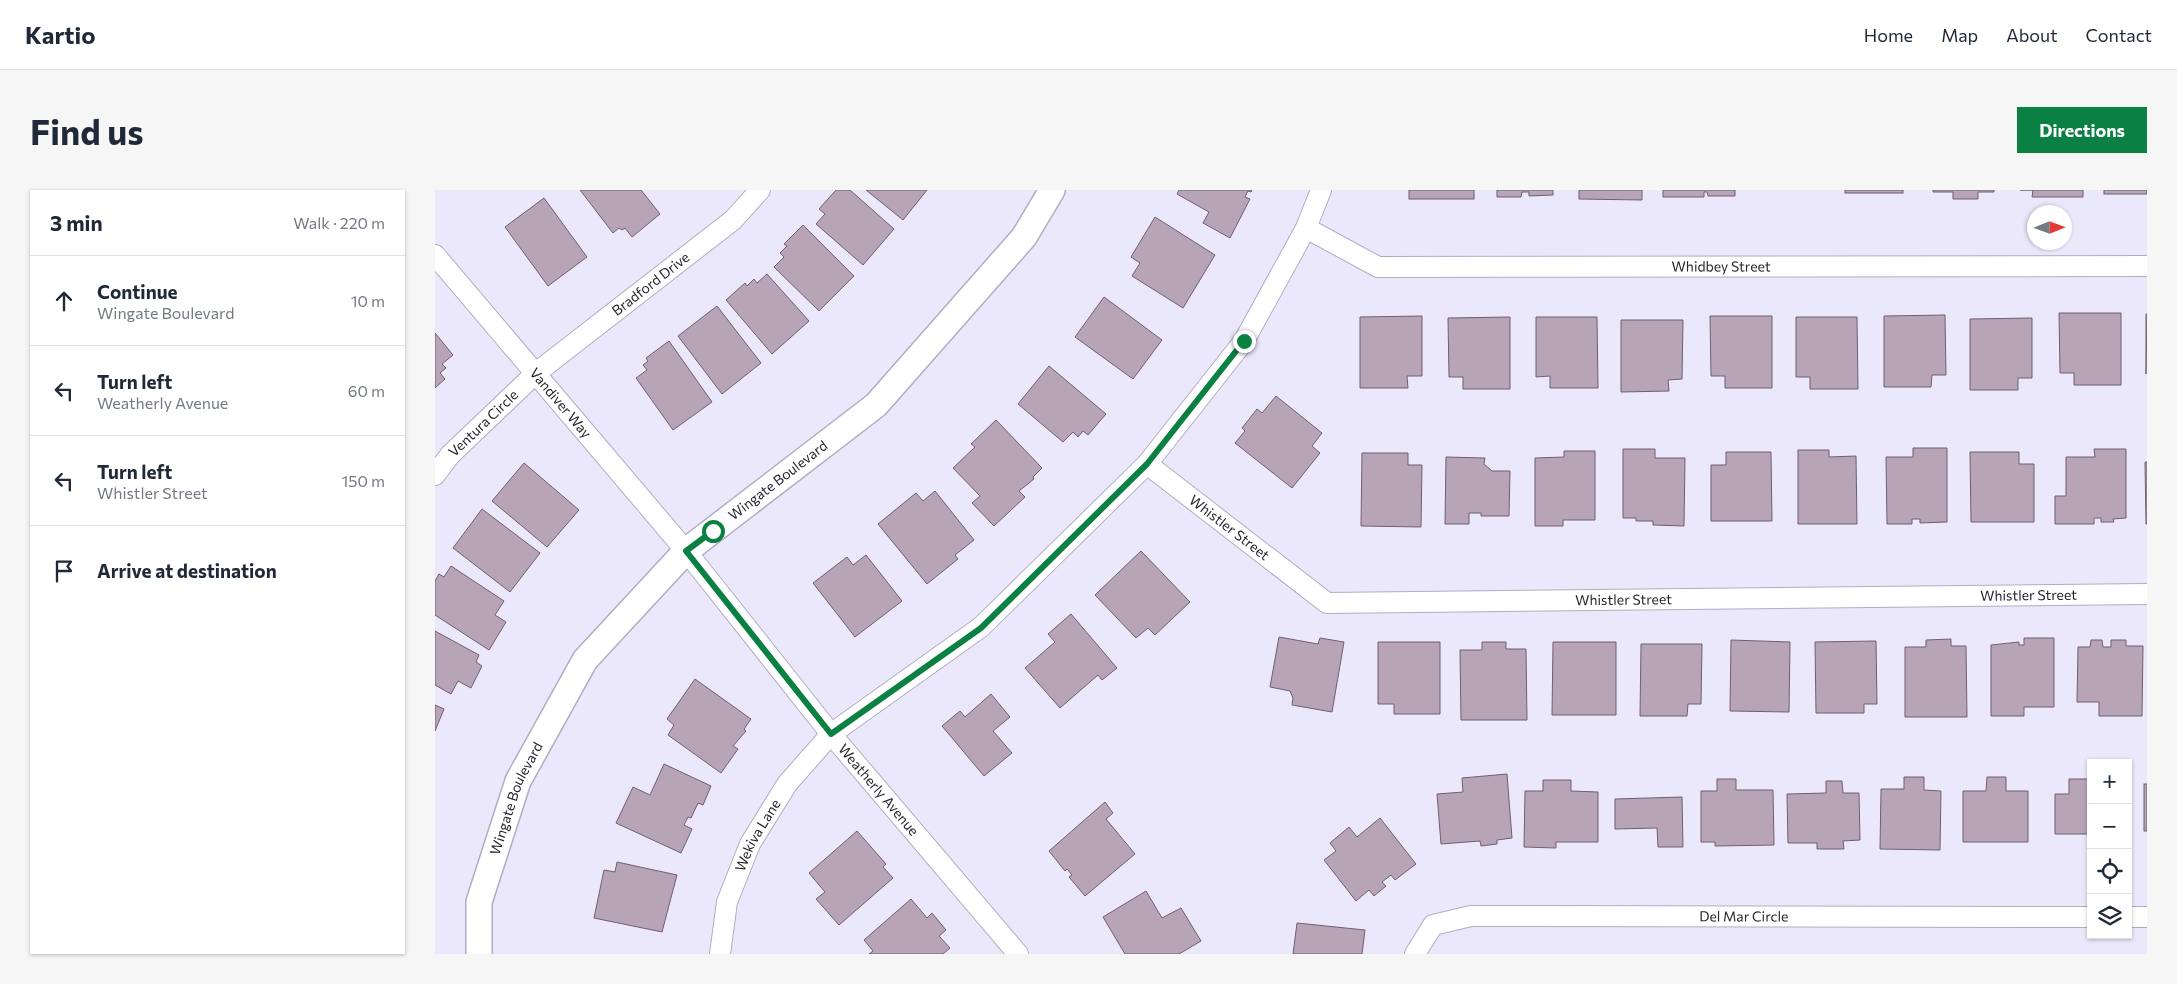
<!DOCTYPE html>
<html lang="en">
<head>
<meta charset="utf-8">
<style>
  body { margin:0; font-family:Commissioner,sans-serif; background:#f6f6f7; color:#1f2937 }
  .controls { position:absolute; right:15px; bottom:15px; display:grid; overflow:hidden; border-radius:0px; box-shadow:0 1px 4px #0004 }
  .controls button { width:45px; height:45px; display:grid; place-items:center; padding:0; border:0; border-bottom:1px solid #e0e1e3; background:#fff; color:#1f2937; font:25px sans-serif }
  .compass { position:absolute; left:1592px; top:15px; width:45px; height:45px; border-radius:50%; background:#fff; box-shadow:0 1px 4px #0004; rotate:89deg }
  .stop { position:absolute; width:15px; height:15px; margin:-11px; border:4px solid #0b8043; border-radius:50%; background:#fff }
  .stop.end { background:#0b8043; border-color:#fff; box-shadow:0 1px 5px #0008 }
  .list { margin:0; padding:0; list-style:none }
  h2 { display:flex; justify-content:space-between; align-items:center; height:65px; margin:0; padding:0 20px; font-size:21px }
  h2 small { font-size:16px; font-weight:400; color:#747a83 }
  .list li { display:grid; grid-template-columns:32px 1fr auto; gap:15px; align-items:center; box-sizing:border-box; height:90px; padding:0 20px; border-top:1px solid #e0e1e3 }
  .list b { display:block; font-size:19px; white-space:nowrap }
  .list p { margin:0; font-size:16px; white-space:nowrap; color:#747a83 }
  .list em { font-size:16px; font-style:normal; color:#747a83 }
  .icon { flex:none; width:28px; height:28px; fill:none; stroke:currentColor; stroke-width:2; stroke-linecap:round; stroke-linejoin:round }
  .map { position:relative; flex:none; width:1712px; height:764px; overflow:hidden; border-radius:0px }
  header { display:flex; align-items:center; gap:30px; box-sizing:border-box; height:70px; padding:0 25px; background:#fff; border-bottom:1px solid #e0e1e3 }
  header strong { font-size:24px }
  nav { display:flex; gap:28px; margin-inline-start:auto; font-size:18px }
  .intro { display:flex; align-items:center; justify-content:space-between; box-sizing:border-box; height:120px; padding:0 30px }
  h1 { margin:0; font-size:35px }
  .button { padding:12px 22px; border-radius:0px; background:#0b8043; color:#fff; font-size:18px; font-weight:700 }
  main { display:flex; gap:30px; padding:0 30px }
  aside { flex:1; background:#fff; border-radius:0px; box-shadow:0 1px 4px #0004 }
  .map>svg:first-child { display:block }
  .building { fill:#b7a5b7; stroke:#6f5f6f }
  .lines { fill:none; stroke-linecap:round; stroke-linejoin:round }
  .minor-casing { stroke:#b1acc3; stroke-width:22 }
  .tertiary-casing { stroke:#b1acc3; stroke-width:28 }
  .minor { stroke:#fff; stroke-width:20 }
  .tertiary { stroke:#fff; stroke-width:25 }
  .route { stroke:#0b8043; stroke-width:6 }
  .labels { text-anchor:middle; stroke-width:5; stroke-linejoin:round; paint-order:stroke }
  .street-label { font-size:14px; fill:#27252e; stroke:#ece8fc }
</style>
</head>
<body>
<header>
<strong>Kartio</strong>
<nav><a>Home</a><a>Map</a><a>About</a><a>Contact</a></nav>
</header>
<div class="intro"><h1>Find us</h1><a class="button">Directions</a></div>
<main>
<aside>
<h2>3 min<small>Walk · 220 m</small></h2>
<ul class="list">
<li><svg class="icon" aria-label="ahead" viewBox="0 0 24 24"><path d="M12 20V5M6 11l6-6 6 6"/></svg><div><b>Continue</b><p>Wingate Boulevard</p></div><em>10 m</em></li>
<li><svg class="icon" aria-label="left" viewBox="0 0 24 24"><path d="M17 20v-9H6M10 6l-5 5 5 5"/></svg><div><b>Turn left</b><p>Weatherly Avenue</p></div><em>60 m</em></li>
<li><svg class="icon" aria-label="left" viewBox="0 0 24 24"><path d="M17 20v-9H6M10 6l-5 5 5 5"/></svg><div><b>Turn left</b><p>Whistler Street</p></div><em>150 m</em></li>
<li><svg class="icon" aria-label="arrive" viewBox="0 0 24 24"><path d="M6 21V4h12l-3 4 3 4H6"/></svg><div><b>Arrive at destination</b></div></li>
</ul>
</aside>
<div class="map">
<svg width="1712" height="764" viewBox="0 0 1712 764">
  <rect width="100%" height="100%" fill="#ece8fc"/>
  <g class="building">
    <polygon points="145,0 206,0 225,24 197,47 190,38 187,40 184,38 178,43"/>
    <polygon points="401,0 415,0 459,39 428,75 381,34 390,24 384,19"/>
    <polygon points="431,0 492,0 468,30"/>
    <polygon points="744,0 817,0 816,2 813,1 810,7 815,9 795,48 768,33 774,22 742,4"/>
    <rect x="974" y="0" width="65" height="9"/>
    <polygon points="1062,0 1118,0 1118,5 1094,6 1094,2 1087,2 1086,7 1062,7"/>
    <polygon points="1144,0 1207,0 1207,10 1144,9"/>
    <polygon points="1228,0 1300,0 1300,6 1273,6 1272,2 1269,2 1269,7 1228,7"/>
    <rect x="1410" y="0" width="58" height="3"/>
    <polygon points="1498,0 1559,0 1559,2 1543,2 1543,9 1518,9 1518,2 1498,2"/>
    <polygon points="1585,0 1648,0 1648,7 1597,7 1598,0"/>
    <rect x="1669" y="0" width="43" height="4"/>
    <polygon points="109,8 152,67 113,96 70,37"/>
    <polygon points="720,27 780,65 748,118 697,86 705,73 696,67"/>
    <polygon points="368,35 419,86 384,121 339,77 349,67 345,63 352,56 349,54"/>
    <polygon points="332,84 374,131 337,164 291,110 310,93 312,96 319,89 322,93"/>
    <polygon points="669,107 727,150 698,189 640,147"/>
    <polygon points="282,116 326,173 287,204 243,146"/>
    <polygon points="1624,123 1686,123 1686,195 1639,195 1639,183 1625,183"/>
    <polygon points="1711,124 1712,124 1711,184"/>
    <polygon points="1510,125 1511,185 1497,185 1496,197 1449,197 1449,126"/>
    <polygon points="987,126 987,186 972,186 973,198 925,198 925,127"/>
    <polygon points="1275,126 1337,126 1337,198 1290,198 1290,186 1276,186"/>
    <polygon points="1075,127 1075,199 1028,199 1028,187 1014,187 1013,128"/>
    <polygon points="1101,127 1162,127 1163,198 1115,198 1115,186 1101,187"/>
    <polygon points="1361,127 1422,127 1423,199 1375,199 1375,187 1361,187"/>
    <polygon points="1597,128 1597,188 1583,188 1583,200 1535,200 1535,129"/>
    <polygon points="1186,130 1248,130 1247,189 1233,190 1234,201 1186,202"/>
    <polygon points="0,143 18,165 7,174 11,178 5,183 10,189 0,198"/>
    <polygon points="234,151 277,212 238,240 201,188 212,180 208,175 213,171 211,168"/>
    <polygon points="614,176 671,224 653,245 648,241 643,247 638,242 628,252 583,214"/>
    <polygon points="841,206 887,243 877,256 885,263 857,298 800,253 810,241 807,238 822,219 827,223"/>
    <polygon points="561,230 607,278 598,287 599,289 584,301 590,307 559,336 537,313 545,306 518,278 540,257 536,254"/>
    <polygon points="1478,258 1512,258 1512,332 1485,333 1485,329 1477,329 1477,334 1452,334 1451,267 1478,267"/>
    <polygon points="1188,259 1220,259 1220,268 1250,268 1249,336 1218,335 1218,331 1201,331 1201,328 1188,328"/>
    <polygon points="1659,259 1691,259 1691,328 1678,329 1679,332 1666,332 1666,328 1659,328 1659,334 1620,334 1620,306 1631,306 1631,267 1660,267"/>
    <polygon points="1363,260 1394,260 1394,267 1421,266 1422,334 1363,334"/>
    <polygon points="1129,261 1160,261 1160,330 1128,330 1128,336 1100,336 1100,268 1129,267"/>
    <polygon points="1291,262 1336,262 1337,331 1276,331 1276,275 1291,275"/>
    <polygon points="1535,262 1584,262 1584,274 1599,274 1599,332 1536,332"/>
    <polygon points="927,263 973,263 973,275 987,275 986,337 926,336"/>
    <polygon points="1011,267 1050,268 1049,274 1057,281 1075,281 1074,326 1046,326 1046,323 1034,323 1034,334 1010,334"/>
    <polygon points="1710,272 1712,272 1712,334 1711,334"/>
    <polygon points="89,273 144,320 112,357 57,311"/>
    <polygon points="500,301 539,350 520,365 523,369 492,394 443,334 481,303 488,311"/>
    <polygon points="47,319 105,363 75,402 18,358"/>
    <polygon points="706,361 755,412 720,445 713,438 701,448 660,405"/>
    <polygon points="431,365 467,411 420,447 378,393 412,367 418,375"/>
    <polygon points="16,376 69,411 60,425 71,432 54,460 0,425 0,391 4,384 9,387"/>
    <polygon points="636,424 682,478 667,490 663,485 625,518 590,478 620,452 613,444"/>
    <polygon points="0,441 44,465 41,472 47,476 36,498 23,491 16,504 0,495"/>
    <polygon points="844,447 883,454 885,448 909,452 897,522 857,515 858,508 855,501 835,497"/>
    <polygon points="1589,448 1619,448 1619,517 1589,517 1589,526 1556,526 1556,455 1584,452 1584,455 1589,455"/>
    <polygon points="1516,449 1516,456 1531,456 1532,527 1470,527 1470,457 1491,457 1491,450"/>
    <polygon points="1296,450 1355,452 1354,522 1295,521"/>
    <polygon points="1656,450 1667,450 1668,457 1676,457 1676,450 1691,450 1691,456 1708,456 1707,526 1664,526 1664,512 1642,512 1643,457 1655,457"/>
    <polygon points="1441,451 1442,514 1429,514 1429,523 1381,523 1380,452"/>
    <polygon points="943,452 1005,452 1005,524 959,524 959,514 943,514"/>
    <polygon points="1047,452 1071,452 1071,459 1091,459 1092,530 1026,530 1025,460 1047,460"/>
    <polygon points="1118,452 1181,452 1181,525 1117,525"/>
    <polygon points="1206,454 1267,454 1266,514 1253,514 1252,526 1205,526"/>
    <polygon points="260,489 316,529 309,539 311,541 298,556 303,559 286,583 233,545 239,535 232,529"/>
    <polygon points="556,504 575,527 558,541 577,563 549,586 507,536 525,521 530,527"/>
    <polygon points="0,515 9,519 0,541"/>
    <polygon points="229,574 276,596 268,615 263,613 256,628 253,627 249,635 257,639 246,663 181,633 198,597 215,605"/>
    <polygon points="1072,584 1077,648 1062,650 1062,654 1046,656 1045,651 1006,654 1002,604 1028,602 1027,588"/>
    <polygon points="1469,587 1489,587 1489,600 1506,601 1505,660 1445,659 1446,599 1469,599"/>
    <polygon points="1552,587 1571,587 1571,601 1593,601 1593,652 1528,652 1528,601 1551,601"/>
    <polygon points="1282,589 1301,589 1301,600 1338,600 1339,655 1280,656 1280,652 1266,652 1266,601 1282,601"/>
    <polygon points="1634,589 1653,589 1653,603 1656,603 1656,660 1656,644 1620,644 1620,604 1634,604"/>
    <polygon points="1108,590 1136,590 1136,601 1163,602 1163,652 1121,652 1121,658 1089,657 1090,601 1108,601"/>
    <polygon points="1391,591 1407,591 1408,603 1424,603 1425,650 1408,651 1409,659 1382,659 1382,653 1353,653 1352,604 1391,603"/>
    <rect x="1709" y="594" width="3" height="47"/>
    <polygon points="1247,607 1248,657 1223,657 1222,638 1180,639 1180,609"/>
    <polygon points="670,612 678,623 671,629 700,664 650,706 634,687 637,685 632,679 630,681 614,661"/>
    <polygon points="945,628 981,674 960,690 956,685 947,692 951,696 939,706 934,700 921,711 889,670 901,661 895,653 914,637 922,647"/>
    <polygon points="422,641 451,674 448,677 458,688 404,735 381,709 390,702 374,683"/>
    <polygon points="182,672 242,685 227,742 159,728 169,680 180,682"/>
    <polygon points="711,701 727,728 746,718 766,751 744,764 690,764 668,727"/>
    <polygon points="476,709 492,728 497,723 511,740 504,746 515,758 508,764 434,764 438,761 429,750"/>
    <polygon points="862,733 930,740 927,764 858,764"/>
  </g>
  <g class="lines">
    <g class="minor-casing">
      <g id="minor">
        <path id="s1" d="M871 38 943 77 1712 76"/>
        <path id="s2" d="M0 65 251 361 396 544 583 764"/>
        <path id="s3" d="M712 274 892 413 1712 404"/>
        <path id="s4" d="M0 285 15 265 101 183 298 30 325 0"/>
        <polyline points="1693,727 1712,727"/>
        <path id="s5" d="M285 764 292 712 315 654 352 594 396 544 546 437 712 274 809 151 871 38 886 0"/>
        <path id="s6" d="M980 764 998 735 1036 726 1656 727"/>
      </g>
    </g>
    <g class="tertiary-casing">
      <g id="tertiary">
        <path id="s7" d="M44 764V712L83 591 150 470 251 361 441 215 589 47 617 0"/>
      </g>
    </g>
    <use href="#minor" class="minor"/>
    <use href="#tertiary" class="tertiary"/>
  </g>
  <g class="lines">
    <polyline class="route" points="278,341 251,361 396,544 546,438 712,274 809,151"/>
  </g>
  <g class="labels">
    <g class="street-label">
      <text dy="5" stroke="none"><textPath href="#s1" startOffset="425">Whidbey Street</textPath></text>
      <text dy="5" stroke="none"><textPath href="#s4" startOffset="289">Bradford Drive</textPath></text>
      <text dy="5" stroke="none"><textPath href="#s2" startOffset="194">Vandiver Way</textPath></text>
      <text dy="5" stroke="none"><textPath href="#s4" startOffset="71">Ventura Circle</textPath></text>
      <text dy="5" stroke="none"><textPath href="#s7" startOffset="582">Wingate Boulevard</textPath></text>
      <text dy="5" stroke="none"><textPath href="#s3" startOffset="104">Whistler Street</textPath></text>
      <text dy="5" stroke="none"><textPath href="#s3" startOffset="929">Whistler Street</textPath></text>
      <text dy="5" stroke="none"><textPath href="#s3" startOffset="524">Whistler Street</textPath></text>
      <text dy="5" stroke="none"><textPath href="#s2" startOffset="695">Weatherly Avenue</textPath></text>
      <text dy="5" stroke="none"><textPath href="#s7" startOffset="162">Wingate Boulevard</textPath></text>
      <text dy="5" stroke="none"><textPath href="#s5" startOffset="126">Wekiva Lane</textPath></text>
      <text dy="5" stroke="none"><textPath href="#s6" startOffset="346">Del Mar Circle</textPath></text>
    </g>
  </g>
</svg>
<div class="controls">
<button>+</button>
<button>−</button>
<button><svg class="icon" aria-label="locate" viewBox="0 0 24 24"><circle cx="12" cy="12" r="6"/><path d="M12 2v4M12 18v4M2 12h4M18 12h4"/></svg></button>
<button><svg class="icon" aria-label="layers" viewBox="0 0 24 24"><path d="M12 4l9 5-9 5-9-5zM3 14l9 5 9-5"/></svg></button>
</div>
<svg class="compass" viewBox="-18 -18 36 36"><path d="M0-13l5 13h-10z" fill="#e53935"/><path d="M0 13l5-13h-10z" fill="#747a83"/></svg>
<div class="stop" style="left:278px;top:341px"></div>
<div class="stop end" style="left:809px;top:151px"></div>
</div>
</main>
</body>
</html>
